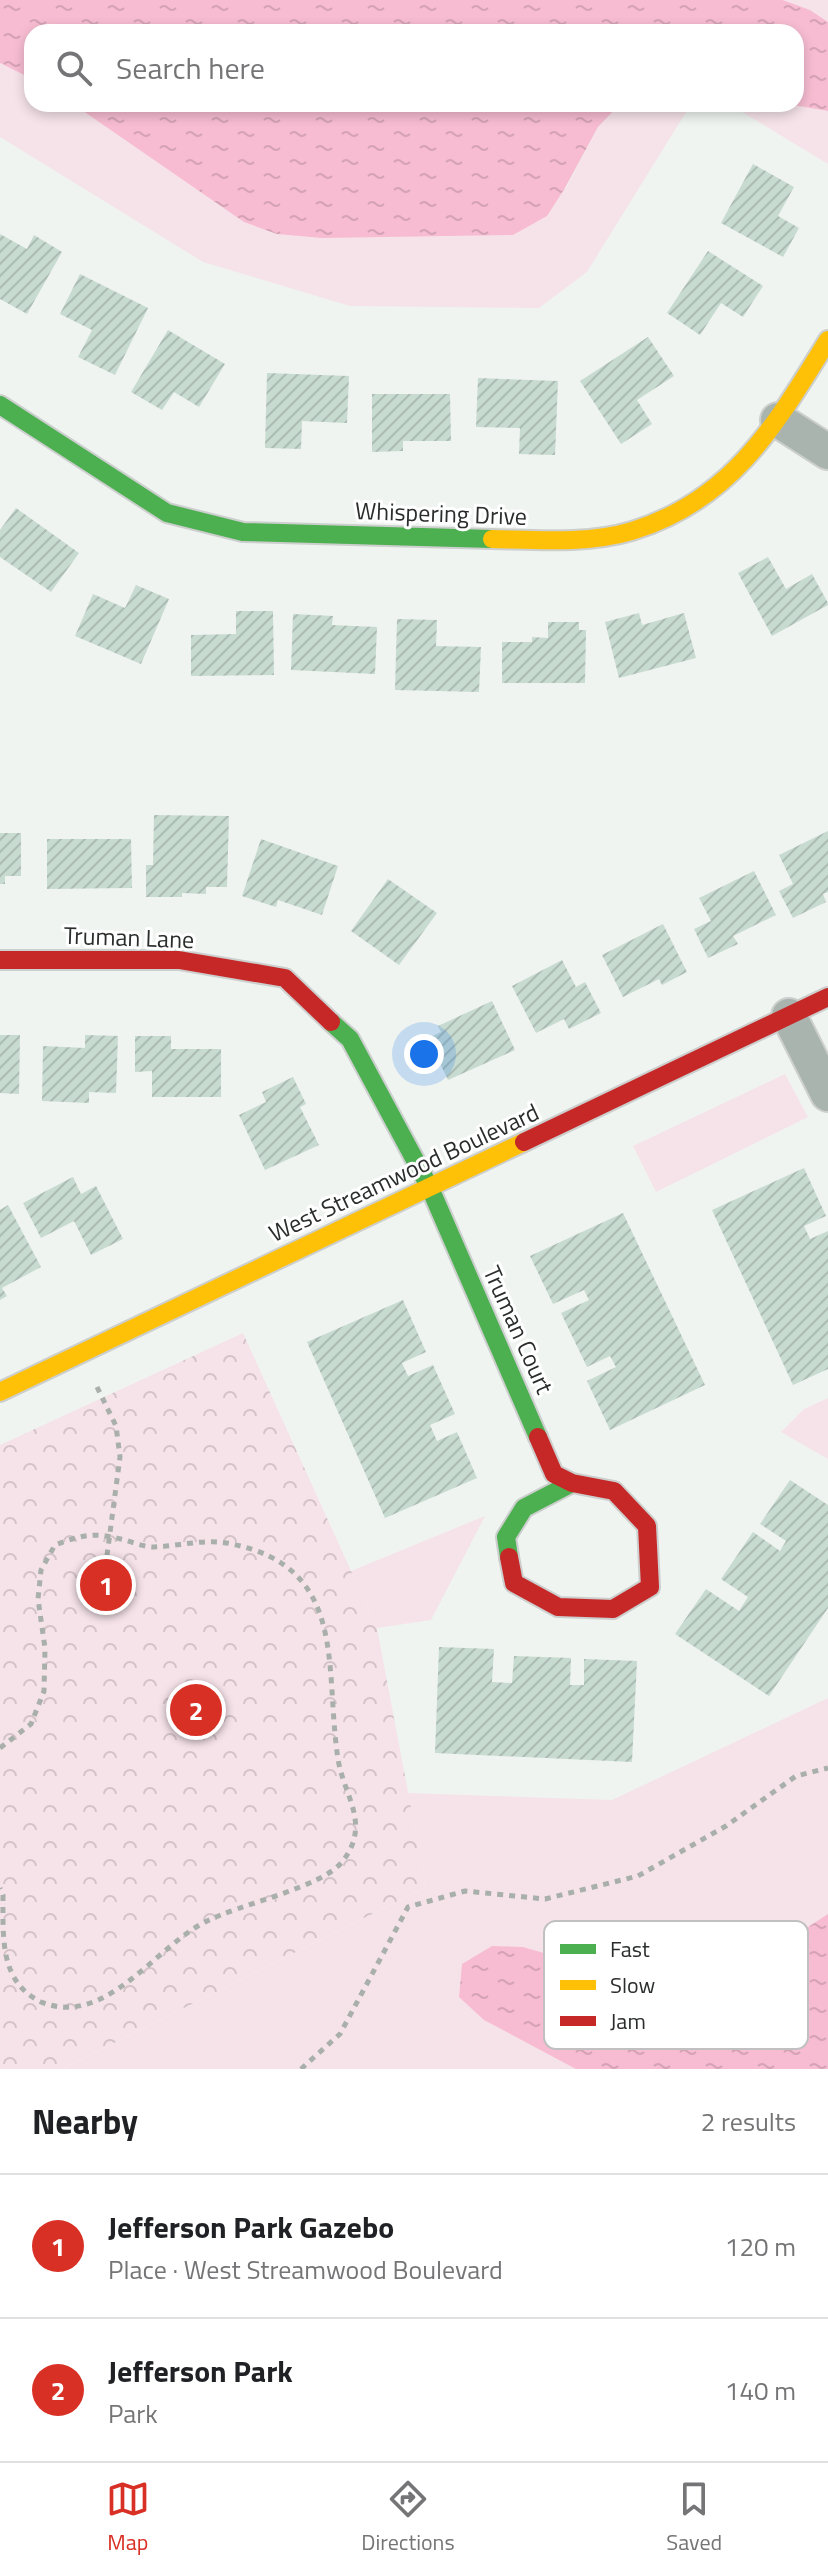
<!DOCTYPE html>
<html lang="en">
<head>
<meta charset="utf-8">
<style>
  body { margin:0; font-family:"Titillium Web",sans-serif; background:#f6f6f6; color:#202124 }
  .you { position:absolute; left:424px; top:1054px; width:28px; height:28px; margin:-20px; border:6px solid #fff; border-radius:50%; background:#1a73e8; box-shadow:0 0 0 12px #1a73e833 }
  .badge { display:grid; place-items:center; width:52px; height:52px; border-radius:50%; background:#d93025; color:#fff; font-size:26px; font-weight:700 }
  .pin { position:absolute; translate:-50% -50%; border:4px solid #fff; box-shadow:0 2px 8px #0006 }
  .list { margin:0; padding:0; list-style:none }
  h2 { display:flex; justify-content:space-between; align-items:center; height:104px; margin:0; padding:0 32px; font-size:34px }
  h2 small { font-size:26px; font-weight:400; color:#757577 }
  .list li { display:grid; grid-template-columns:52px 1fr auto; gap:24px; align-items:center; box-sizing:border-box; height:144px; padding:0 32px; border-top:2px solid #e0e0e0 }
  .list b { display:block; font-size:30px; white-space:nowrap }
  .list p { margin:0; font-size:26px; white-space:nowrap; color:#757577 }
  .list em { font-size:26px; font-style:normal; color:#757577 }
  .icon { flex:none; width:44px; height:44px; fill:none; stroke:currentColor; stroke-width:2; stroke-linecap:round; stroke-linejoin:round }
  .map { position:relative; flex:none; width:828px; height:2069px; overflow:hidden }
  .search { position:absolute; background:#fff; box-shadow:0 4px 12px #0003; left:24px; right:24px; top:24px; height:88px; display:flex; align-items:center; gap:20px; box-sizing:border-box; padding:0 28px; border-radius:24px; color:#757577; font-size:30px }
  .sheet { height:392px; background:#fff }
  nav { display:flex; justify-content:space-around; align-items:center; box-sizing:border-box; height:112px; border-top:2px solid #e0e0e0; background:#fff; font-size:22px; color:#757577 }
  nav a { display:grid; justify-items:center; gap:4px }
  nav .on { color:#d93025 }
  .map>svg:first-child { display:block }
  .green { fill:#f6e3e9 }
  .park { fill:url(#park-crowns) }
  .water { fill:url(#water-ripples) }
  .building { fill:url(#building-hatch) }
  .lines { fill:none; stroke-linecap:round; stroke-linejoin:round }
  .street-casing { stroke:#cccfcd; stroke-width:38 }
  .fast-casing { stroke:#cccfcd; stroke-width:22 }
  .slow-casing { stroke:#cccfcd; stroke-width:22 }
  .jam-casing { stroke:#cccfcd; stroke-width:22 }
  .path { stroke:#a9b0ab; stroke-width:5; stroke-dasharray:6 6; stroke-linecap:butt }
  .street { stroke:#a9b4af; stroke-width:34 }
  .fast { stroke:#4caf50; stroke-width:18 }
  .slow { stroke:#ffc107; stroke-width:18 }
  .jam { stroke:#c62828; stroke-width:18 }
  .labels { text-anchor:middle; stroke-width:6; stroke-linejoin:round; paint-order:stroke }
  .street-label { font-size:24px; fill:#2a2d2b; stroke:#fff }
  .key { fill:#fff; stroke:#bfc0bf; stroke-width:2 }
  .key-label { font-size:22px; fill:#2a2d2b }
</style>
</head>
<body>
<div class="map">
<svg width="828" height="2069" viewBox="0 0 828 2069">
  <defs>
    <pattern id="park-crowns" width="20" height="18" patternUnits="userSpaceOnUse" patternTransform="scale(2)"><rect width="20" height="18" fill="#f6e3e9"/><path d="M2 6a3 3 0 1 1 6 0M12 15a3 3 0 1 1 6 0" fill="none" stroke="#d3c3c8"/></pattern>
    <pattern id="water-ripples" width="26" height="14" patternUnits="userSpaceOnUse" patternTransform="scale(2)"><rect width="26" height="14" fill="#f7bcd1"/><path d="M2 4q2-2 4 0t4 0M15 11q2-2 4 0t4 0" fill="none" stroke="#d4a2b4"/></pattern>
    <pattern id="building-hatch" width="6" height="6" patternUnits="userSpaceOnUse" patternTransform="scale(2)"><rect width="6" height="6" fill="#c8dbd1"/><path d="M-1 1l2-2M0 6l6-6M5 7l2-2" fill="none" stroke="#acbcb4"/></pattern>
  </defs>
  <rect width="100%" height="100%" fill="#eff4f1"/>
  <g class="green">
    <polygon points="783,0 828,0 828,22 810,10"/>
    <polygon points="0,63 32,79 32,104 73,104 92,115 566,188 598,127 620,104 691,104 587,272 539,308 350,306 203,262 0,137"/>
    <polygon points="729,104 786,104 828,111 828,164"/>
    <polygon points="785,1074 808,1117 656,1192 633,1146"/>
    <polygon points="828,1398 828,1459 781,1432 804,1409"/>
    <polygon points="485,1516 431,1620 377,1628 351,1571"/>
    <polygon points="828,1698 828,2069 62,2069 426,1887 408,1793 612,1800"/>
  </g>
  <polygon class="park" points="243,1333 377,1628 426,1887 62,2069 0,2069 0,1445"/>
  <g class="water">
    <polygon points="0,0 783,0 810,10 828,22 828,111 786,104 796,104 796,32 32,32 32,79 0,63"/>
    <polygon points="73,104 620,104 598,127 565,188 547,216 513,235 322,238 277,234 244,222"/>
    <polygon points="828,1914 828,2069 576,2069 484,2020 459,1997 462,1964 492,1946 523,1947 654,1985 691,1990 728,1979"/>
  </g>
  <g class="building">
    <polygon points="753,164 794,187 778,216 799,228 783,257 721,223"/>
    <polygon points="0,234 27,249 34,235 62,252 27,314 0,299"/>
    <polygon points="708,251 763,286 743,317 721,303 700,335 667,313"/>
    <polygon points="80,274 148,308 115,375 78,357 92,330 60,314"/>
    <polygon points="168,330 225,364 199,407 174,392 162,410 131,392"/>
    <polygon points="648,337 674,376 637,400 652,424 621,444 580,381"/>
    <polygon points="267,373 349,376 347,423 302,421 301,449 265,448"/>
    <polygon points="478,378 558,381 555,455 519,454 520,428 476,427"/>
    <polygon points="372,394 450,394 451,441 403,441 403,451 372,452"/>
    <polygon points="16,508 79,553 51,592 0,557 0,530"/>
    <polygon points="768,557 786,589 812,574 828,603 828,605 772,636 738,573"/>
    <polygon points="136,585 169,599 141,664 75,636 93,594 125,608"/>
    <polygon points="236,611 273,611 274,675 191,676 191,635 236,634"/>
    <polygon points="639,613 642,625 684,613 696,658 619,678 605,622"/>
    <polygon points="293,614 333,616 332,625 377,627 375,674 291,670"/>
    <polygon points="397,619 437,620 436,646 481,647 479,692 395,690"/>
    <polygon points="548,622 579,622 579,630 586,630 585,683 502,683 502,642 532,642 532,637 548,638"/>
    <polygon points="154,815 229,816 227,887 206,887 206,894 182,893 182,897 146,897 146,865 153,865"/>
    <polygon points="828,831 828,892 823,894 826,902 793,918 779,891 793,884 779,855"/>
    <polygon points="0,833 21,833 21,876 5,876 5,884 0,884"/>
    <polygon points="47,839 131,839 132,888 47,889"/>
    <polygon points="261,839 338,866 322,915 278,900 276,907 242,896"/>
    <polygon points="754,871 776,915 733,936 738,944 708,958 694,929 711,921 699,898"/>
    <polygon points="388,879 437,913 399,965 351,931"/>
    <polygon points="663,924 687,972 662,985 659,979 623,997 602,955"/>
    <polygon points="562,960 576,987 585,982 601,1013 569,1029 564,1019 536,1033 512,986"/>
    <polygon points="492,1001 515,1050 448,1080 428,1038 441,1032 438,1026"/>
    <polygon points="0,1035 20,1035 19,1094 0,1093"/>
    <polygon points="85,1035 118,1036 116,1093 89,1092 89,1103 42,1101 43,1046 85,1048"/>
    <polygon points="135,1036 171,1036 171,1049 221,1049 221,1097 152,1097 152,1071 135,1072"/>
    <polygon points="293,1077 306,1104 300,1107 319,1145 265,1170 239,1115 266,1102 262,1092"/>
    <polygon points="804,1168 826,1216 804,1226 810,1239 828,1231 828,1369 793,1385 712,1210"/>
    <polygon points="73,1177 81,1194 96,1186 123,1239 91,1255 74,1221 41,1238 23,1203"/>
    <polygon points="8,1205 41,1267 2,1288 7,1296 0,1300 0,1210"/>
    <polygon points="623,1213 705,1385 610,1430 587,1381 616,1367 610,1356 587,1367 561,1313 589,1300 584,1290 553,1304 530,1256"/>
    <polygon points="403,1300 426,1352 402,1363 408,1376 433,1365 455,1414 430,1425 437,1441 457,1432 477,1478 385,1518 307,1342"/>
    <polygon points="790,1480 828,1505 828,1608 769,1696 675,1634 706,1589 739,1611 748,1597 721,1579 753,1532 780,1551 786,1541 760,1524"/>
    <polygon points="97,1578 116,1579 122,1593 113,1604 96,1604 89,1591"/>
    <polygon points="439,1647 494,1649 492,1682 512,1683 514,1656 571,1658 570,1685 584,1685 584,1659 637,1661 632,1762 435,1753"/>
  </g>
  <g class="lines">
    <g class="street-casing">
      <g id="street">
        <polyline points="778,420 828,452"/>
        <polyline points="789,1016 828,1094"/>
      </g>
    </g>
    <g class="fast-casing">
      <g id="fast">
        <polyline points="0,405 167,513 243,532 492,539"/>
        <polyline points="331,1022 350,1039 430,1188 538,1437"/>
        <polyline points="509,1557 506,1537 524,1508 572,1483"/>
      </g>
    </g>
    <g class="slow-casing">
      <g id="slow">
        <path d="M492 539C537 540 589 544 632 531 733 500 776 424 828 340"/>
        <polyline points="0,1392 524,1142"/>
      </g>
    </g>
    <g class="jam-casing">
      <g id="jam">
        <polyline points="0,960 179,960 285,978 331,1022"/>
        <polyline points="524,1142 828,997"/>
        <polyline points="509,1557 514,1583 558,1607 613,1609 650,1587 647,1526 614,1491 572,1483 554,1474 538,1437"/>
      </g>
    </g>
    <g class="path">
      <polyline points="97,1387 116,1426 120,1457 104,1578"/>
      <path d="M0 1748 31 1724 44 1691 45 1648 38 1599 41 1570 55 1545C85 1534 94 1532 125 1540 134 1543 145 1547 154 1547 180 1546 207 1538 232 1544 349 1568 324 1668 338 1759 344 1797 372 1824 342 1862 321 1888 239 1904 205 1922 154 1948 106 2028 41 2002 0 1982 3 1940 3 1895L0 1888"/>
      <polyline points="301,2069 340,2034 408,1907 465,1891 545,1899 638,1876 726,1826 796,1776 828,1768"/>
    </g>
    <use href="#street" class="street"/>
    <use href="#fast" class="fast"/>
    <use href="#slow" class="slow"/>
    <use href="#jam" class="jam"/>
  </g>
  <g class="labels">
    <g class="street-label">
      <text transform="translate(441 514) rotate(2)" y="8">Whispering Drive</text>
      <text transform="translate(129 938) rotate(2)" y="8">Truman Lane</text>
      <text transform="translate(404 1173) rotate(-25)" y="8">West Streamwood Boulevard</text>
      <text transform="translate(518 1330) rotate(66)" y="8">Truman Court</text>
    </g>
  </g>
  <rect x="544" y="1921" width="264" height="128" rx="12" class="key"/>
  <rect x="560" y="1944" width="36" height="10" fill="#4caf50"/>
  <rect x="560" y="1980" width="36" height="10" fill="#ffc107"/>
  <rect x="560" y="2016" width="36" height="10" fill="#c62828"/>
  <g class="key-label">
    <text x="610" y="1957">Fast</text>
    <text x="610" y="1993">Slow</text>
    <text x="610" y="2029">Jam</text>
  </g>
</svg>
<div class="you"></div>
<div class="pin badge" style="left:106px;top:1585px">1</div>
<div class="pin badge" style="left:196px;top:1710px">2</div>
<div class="search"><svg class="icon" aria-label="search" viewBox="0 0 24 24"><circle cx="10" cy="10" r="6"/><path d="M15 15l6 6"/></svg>Search here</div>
</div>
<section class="sheet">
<h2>Nearby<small>2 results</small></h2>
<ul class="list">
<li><span class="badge">1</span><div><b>Jefferson Park Gazebo</b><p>Place · West Streamwood Boulevard</p></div><em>120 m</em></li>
<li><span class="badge">2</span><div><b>Jefferson Park</b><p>Park</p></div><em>140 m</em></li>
</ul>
</section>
<nav>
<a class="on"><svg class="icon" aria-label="map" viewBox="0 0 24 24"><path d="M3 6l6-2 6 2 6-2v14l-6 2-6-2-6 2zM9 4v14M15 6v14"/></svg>Map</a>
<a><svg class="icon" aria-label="directions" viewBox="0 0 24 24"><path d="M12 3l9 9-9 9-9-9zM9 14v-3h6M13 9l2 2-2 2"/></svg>Directions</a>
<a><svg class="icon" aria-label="saved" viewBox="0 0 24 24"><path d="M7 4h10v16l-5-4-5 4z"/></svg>Saved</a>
</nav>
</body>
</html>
